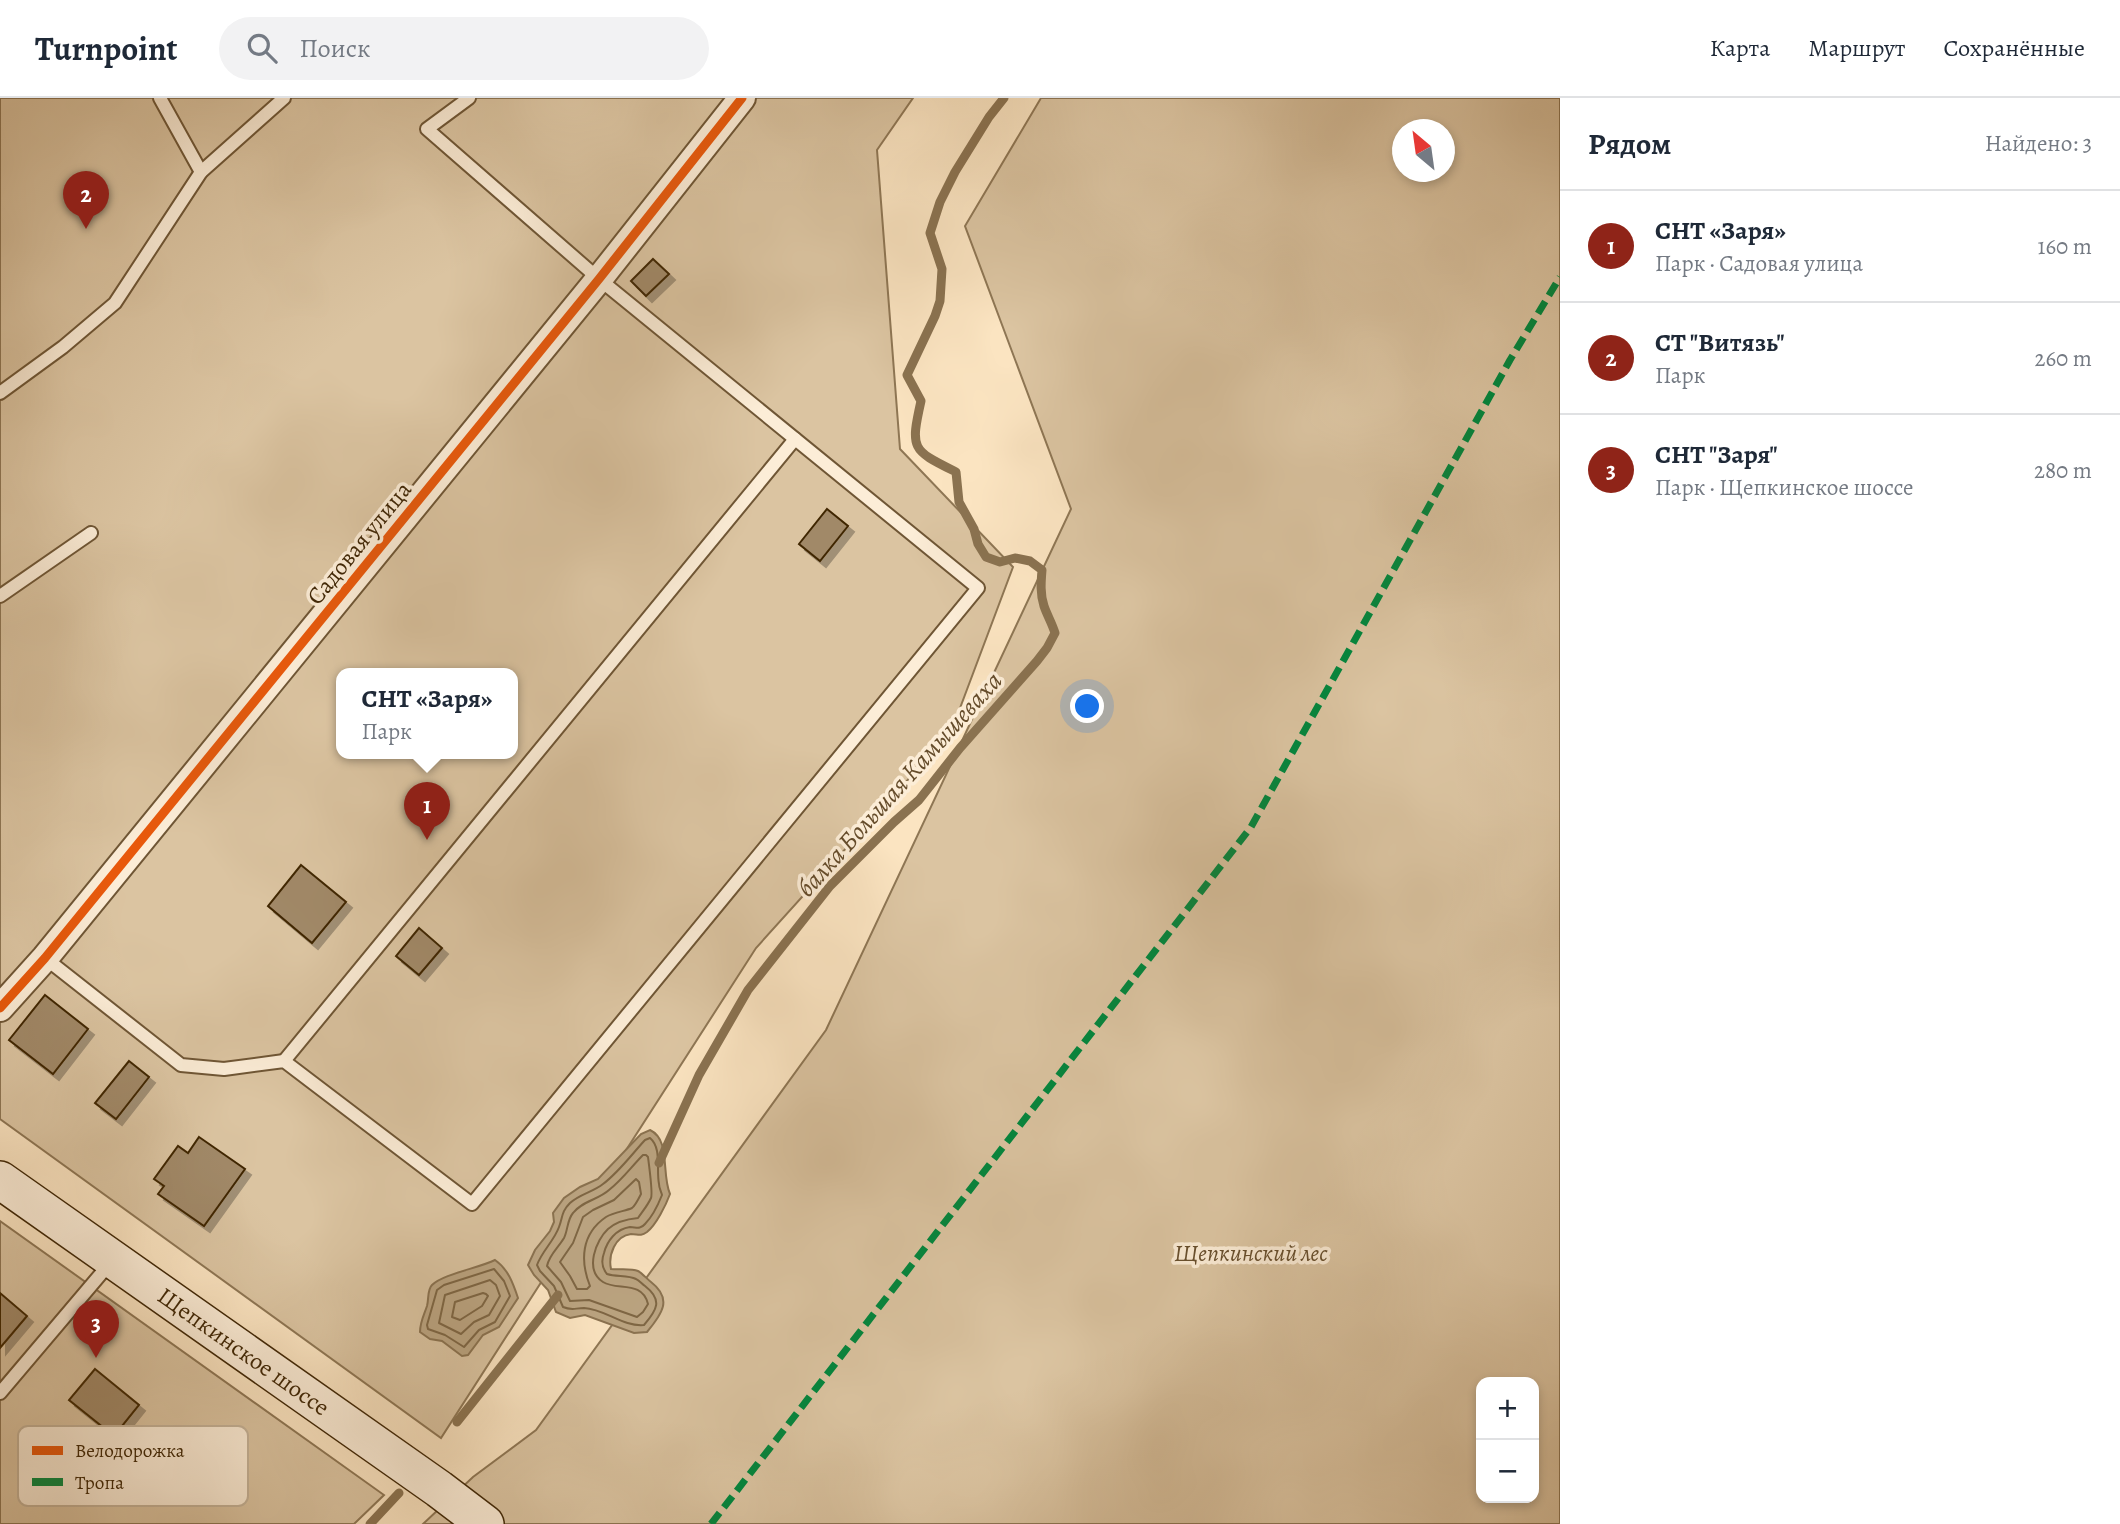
<!DOCTYPE html>
<html lang="ru">
<head>
<meta charset="utf-8">
<style>
  body { margin:0; font-family:Alegreya,serif; background:#f2f2f3; color:#1f2937 }
  .controls { position:absolute; right:21px; bottom:21px; display:grid; overflow:hidden; border-radius:14px; box-shadow:0 4px 10px #0003 }
  .controls button { width:63px; height:63px; display:grid; place-items:center; padding:0; border:0; border-bottom:2px solid #e0e1e3; background:#fff; color:#1f2937; font:35px sans-serif }
  .compass { position:absolute; left:1392px; top:21px; width:63px; height:63px; border-radius:50%; background:#fff; box-shadow:0 4px 10px #0003; rotate:331deg }
  .you { position:absolute; left:1088px; top:609px; width:24px; height:24px; margin:-18px; border:5px solid #fff; border-radius:50%; background:#1a73e8; box-shadow:0 0 0 10px #1a73e833 }
  .badge { display:grid; place-items:center; width:46px; height:46px; border-radius:50%; background:#8f2418; color:#fff; font-size:23px; font-weight:700 }
  .pin { position:absolute; translate:-50% -58px; filter:drop-shadow(0 2px 4px #0008) }
  .pin::after { content:''; position:absolute; top:37px; width:24px; height:21px; background:inherit; clip-path:polygon(0 0,100% 0,50% 100%) }
  .popup { position:absolute; left:336px; top:570px; width:182px; height:91px; box-sizing:border-box; display:grid; place-content:center; border-radius:14px; background:#fff; filter:drop-shadow(0 2px 5px #0005); font-size:23px; white-space:nowrap; color:#747a83 }
  .popup b { font-size:26px; color:#1f2937 }
  .popup::after { content:''; position:absolute; left:50%; top:100%; margin-left:-14px; border:14px solid transparent; border-top-color:#fff }
  .list { margin:0; padding:0; list-style:none }
  h2 { display:flex; justify-content:space-between; align-items:center; height:91px; margin:0; padding:0 28px; font-size:30px }
  h2 small { font-size:23px; font-weight:400; color:#747a83 }
  .list li { display:grid; grid-template-columns:46px 1fr auto; gap:21px; align-items:center; box-sizing:border-box; height:112px; padding:0 28px; border-top:2px solid #e0e1e3 }
  .list b { display:block; font-size:26px; white-space:nowrap }
  .list p { margin:0; font-size:23px; white-space:nowrap; color:#747a83 }
  .list em { font-size:23px; font-style:normal; color:#747a83 }
  .icon { flex:none; width:38px; height:38px; fill:none; stroke:currentColor; stroke-width:2; stroke-linecap:round; stroke-linejoin:round }
  .map { position:relative; flex:none; width:1560px; height:1426px; overflow:hidden }
  header { display:flex; align-items:center; gap:42px; box-sizing:border-box; height:98px; padding:0 35px; background:#fff; border-bottom:2px solid #e0e1e3 }
  header strong { font-size:33px }
  nav { display:flex; gap:38px; margin-inline-start:auto; font-size:24px }
  .search { width:490px; height:63px; background:#f2f2f3; display:flex; align-items:center; gap:18px; box-sizing:border-box; padding:0 24px; border-radius:38px; color:#747a83; font-size:26px }
  main { display:flex }
  aside { flex:1; background:#fff }
  .map>svg:first-child { display:block }
  .green { fill:#dbc4a1; stroke:#8e7654; stroke-width:2; fill-rule:evenodd }
  .water { fill:#bba481; stroke:#8a7250; stroke-width:2 }
  .lines { fill:none; stroke-linecap:round; stroke-linejoin:round }
  .shore { stroke:#7e6644; stroke-width:2 }
  .stream { stroke:#8a7250; stroke-width:9 }
  .building { fill:#a18967; stroke:#402706; stroke-width:2; filter:url(#shadow) }
  .lane-casing { stroke:#6f5635; stroke-width:16 }
  .street-casing { stroke:#6f5635; stroke-width:30 }
  .secondary-casing { stroke:#402706; stroke-width:40 }
  .lane { stroke:#fcedd7; stroke-width:12 }
  .street { stroke:#fcedd7; stroke-width:26 }
  .secondary { stroke:#fcedd7; stroke-width:37 }
  .quiet { stroke:#00873e; stroke-width:7; stroke-dasharray:14 7; stroke-linecap:butt }
  .cycleway-casing { stroke:#fcedd7; stroke-width:13 }
  .cycleway { stroke:#e8590c; stroke-width:9 }
  .labels { text-anchor:middle; stroke-width:7; stroke-linejoin:round; paint-order:stroke }
  .street-label { font-size:24px; fill:#402706; stroke:#fcedd7 }
  .park-label { font-size:24px; font-style:italic; fill:#674e2d; stroke:#fcedd7 }
  .water-label { font-size:26px; font-style:italic; fill:#654c2b; stroke:#fcedd7 }
  .key { fill:#fcedd7; stroke:#c4b298; stroke-width:2 }
  .key-label { font-size:19px; fill:#402706 }
</style>
</head>
<body>
<header>
<strong>Turnpoint</strong>
<div class="search"><svg class="icon" aria-label="search" viewBox="0 0 24 24"><circle cx="10" cy="10" r="6"/><path d="M15 15l6 6"/></svg>Поиск</div>
<nav><a>Карта</a><a>Маршрут</a><a>Сохранённые</a></nav>
</header>
<main>
<div class="map">
<svg width="1560" height="1426" viewBox="0 0 1560 1426">
  <defs>
    <filter id="shadow"><feDropShadow dx="6" dy="6" stdDeviation="0" flood-color="#0004"/></filter>
  </defs>
  <rect width="100%" height="100%" fill="#fbe4c1"/>
  <filter id="stains"><feTurbulence type="fractalNoise" baseFrequency=".00286" numOctaves="4"/><feColorMatrix values="0 0 0 0 .2 0 0 0 0 .09 0 0 0 0 .02 0 0 0 .5 -.17"/></filter>
  <radialGradient id="worn" r=".72"><stop offset=".6" stop-color="#630" stop-opacity="0"/><stop offset="1" stop-color="#630" stop-opacity=".3"/></radialGradient>
  <g class="green">
    <path d="M0 0H913L877 52 900 351 1013 469 951 634 756 850 441 1340 0 1021ZM341 576H513V656H341Z"/>
    <path d="M1041 0H1560V1426H423L473 1379 536 1332 826 932 1071 411 965 128ZM1402 32H1444V74H1402ZM1481 1284H1534V1400H1481Z"/>
    <polygon points="0,1123 384,1397 354,1426 0,1426"/>
  </g>
  <g class="water">
    <path d="M650 1032C671 1042 661 1075 670 1096 666 1107 656 1127 647 1134 640 1139 638 1136 631 1136 615 1138 608 1157 611 1171 619 1172 631 1170 638 1173 642 1175 647 1181 651 1184 673 1201 662 1216 647 1234L634 1235 585 1217 570 1220 556 1214 548 1192 534 1177 528 1167 535 1152 550 1133 554 1124 553 1115 564 1100 580 1089 598 1081 641 1036Z"/>
    <path d="M495 1162C508 1171 513 1185 518 1200L499 1229 483 1237 468 1257 462 1258 442 1243 430 1241 420 1234C420 1224 424 1217 427 1208 429 1201 427 1192 432 1187 443 1176 479 1170 495 1162Z"/>
  </g>
  <g class="lines">
    <g class="shore">
      <path d="M650 1040C662 1050 656 1071 659 1086 659 1090 661 1093 662 1097 658 1107 652 1119 645 1126 640 1132 636 1129 630 1129 616 1131 607 1143 604 1155 601 1163 602 1170 607 1176 616 1179 628 1177 636 1181 639 1182 642 1186 645 1188 663 1202 657 1212 644 1227 623 1229 605 1211 584 1210 575 1210 572 1213 563 1209L554 1188 540 1173 537 1167C542 1153 554 1143 559 1129 563 1119 561 1114 570 1105 580 1096 593 1094 603 1086 619 1074 632 1056 645 1042Z"/>
      <path d="M643 1057H646L648 1059C649 1067 653 1096 651 1100 648 1107 642 1114 638 1120 627 1121 617 1123 608 1131 596 1142 584 1172 603 1184 617 1193 642 1182 648 1206L643 1214 637 1219 589 1202 570 1203 561 1184 547 1168C549 1157 558 1150 564 1140 568 1132 567 1122 573 1115 582 1103 598 1102 609 1092 622 1082 632 1068 643 1057Z"/>
      <path d="M636 1081 639 1084 641 1096C639 1100 635 1108 632 1110 626 1113 614 1114 606 1119 581 1136 580 1163 590 1188L587 1191H577L570 1178 560 1164 573 1145 583 1119 593 1112 614 1102Z"/>
      <polygon points="494,1171 504,1183 510,1198 495,1224 479,1232 464,1249 445,1237 428,1231 427,1227 437,1192 444,1187"/>
      <polygon points="490,1182 496,1187 500,1198 489,1217 474,1224 461,1236 439,1225 445,1197"/>
      <polygon points="483,1195 486,1196 488,1198 482,1208 460,1222 452,1219 455,1204"/>
    </g>
    <g class="stream">
      <path d="M659 1065 699 977 748 892 830 788 894 724 919 702 960 650 1037 563 1047 550 1055 535C1052 525 1047 517 1044 508 1040 496 1041 484 1042 472L1030 463 1015 460 1000 464 986 459 978 446 974 431 959 404 956 374C912 352 910 352 921 303L907 277 935 218 940 203 942 171 930 135 940 104 955 74 989 19 1004 0"/>
      <polyline points="457,1324 558,1197"/>
      <polyline points="370,1426 399,1395"/>
    </g>
  </g>
  <g class="building">
    <polygon points="653,161 669,176 646,198 631,183"/>
    <polygon points="827,411 848,428 820,463 799,446"/>
    <polygon points="301,767 346,804 312,845 268,808"/>
    <polygon points="419,830 442,850 419,877 396,858"/>
    <polygon points="45,897 88,931 53,976 9,942"/>
    <polygon points="129,963 149,979 116,1021 95,1005"/>
    <polygon points="199,1039 245,1071 204,1128 158,1096 164,1088 154,1081 178,1048 188,1055"/>
    <polygon points="0,1195 27,1218 0,1250"/>
    <polygon points="95,1271 139,1307 114,1338 69,1302"/>
  </g>
  <g class="lines">
    <g class="lane-casing">
      <g id="lane">
        <polyline points="160,0 201,74"/>
        <polyline points="0,295 63,249 115,205 201,74 284,0"/>
        <polyline points="0,498 91,435"/>
        <polyline points="45,860 181,967 224,971 284,963 472,1106 978,490 599,181 427,31 469,0"/>
        <polyline points="284,963 795,341"/>
        <polyline points="0,1295 111,1164"/>
      </g>
    </g>
    <g class="street-casing">
      <polyline id="street" points="0,910 45,860 599,181 742,0"/>
    </g>
    <g class="secondary-casing">
      <g id="secondary">
        <path id="s1" d="M0 1082 439 1391 485 1426"/>
      </g>
    </g>
    <use href="#lane" class="lane"/>
    <use href="#street" class="street"/>
    <use href="#secondary" class="secondary"/>
    <polyline class="quiet" points="711,1426 1251,729 1510,262 1560,179"/>
    <g class="cycleway-casing">
      <polyline id="cycleway" points="0,910 45,860 599,181 742,0"/>
    </g>
    <use href="#cycleway" class="cycleway"/>
  </g>
  <g class="labels">
    <g class="street-label">
      <text transform="translate(359 445) rotate(-51)" y="8">Садовая улица</text>
      <text dy="8" stroke="none"><textPath href="#s1" startOffset="298">Щепкинское шоссе</textPath></text>
    </g>
    <g class="park-label">
      <text x="1251" y="1163">Щепкинский лес</text>
    </g>
    <g class="water-label">
      <text transform="translate(899 686) rotate(-48)" y="9">балка Большая Камышеваха</text>
    </g>
  </g>
  <rect x="18" y="1328" width="230" height="80" rx="10" class="key"/>
  <rect x="32" y="1348" width="31" height="9" fill="#e8590c"/>
  <rect x="32" y="1380" width="31" height="8" fill="#00873e"/>
  <g class="key-label">
    <text x="75" y="1359">Велодорожка</text>
    <text x="75" y="1391">Тропа</text>
  </g>
  <rect width="100%" height="100%" filter="url(#stains)"/>
  <rect width="100%" height="100%" fill="url(#worn)"/>
</svg>
<div class="controls">
<button>+</button>
<button>−</button>
</div>
<svg class="compass" viewBox="-18 -18 36 36"><path d="M0-13l5 13h-10z" fill="#e53935"/><path d="M0 13l5-13h-10z" fill="#747a83"/></svg>
<div class="you"></div>
<div class="pin badge" style="left:427px;top:742px">1</div>
<div class="popup"><b>СНТ «Заря»</b>Парк</div>
<div class="pin badge" style="left:86px;top:131px">2</div>
<div class="pin badge" style="left:96px;top:1260px">3</div>
</div>
<aside>
<h2>Рядом<small>Найдено: 3</small></h2>
<ul class="list">
<li><span class="badge">1</span><div><b>СНТ «Заря»</b><p>Парк · Садовая улица</p></div><em>160 m</em></li>
<li><span class="badge">2</span><div><b>СТ &quot;Витязь&quot;</b><p>Парк</p></div><em>260 m</em></li>
<li><span class="badge">3</span><div><b>СНТ &quot;Заря&quot;</b><p>Парк · Щепкинское шоссе</p></div><em>280 m</em></li>
</ul>
</aside>
</main>
</body>
</html>
